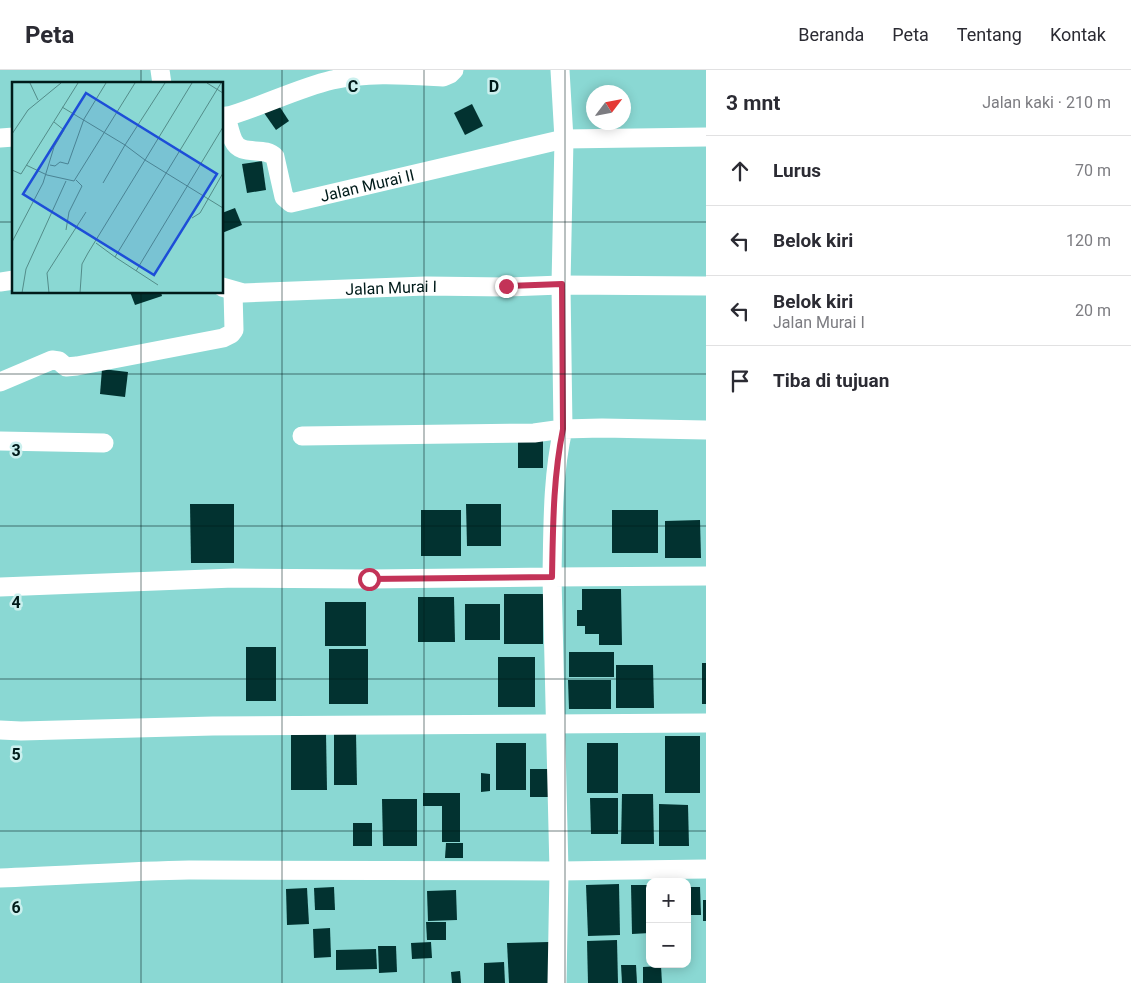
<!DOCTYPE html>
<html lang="id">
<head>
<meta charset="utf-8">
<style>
  body { margin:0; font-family:Roboto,sans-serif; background:#f2f2f3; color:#2b2b33 }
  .controls { position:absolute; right:15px; bottom:15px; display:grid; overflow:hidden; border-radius:10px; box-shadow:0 2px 12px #0003 }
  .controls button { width:45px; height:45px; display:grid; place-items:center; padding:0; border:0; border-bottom:1px solid #e1e1e2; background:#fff; color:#2b2b33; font:25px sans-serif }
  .compass { position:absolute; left:586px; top:15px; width:45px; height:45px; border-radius:50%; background:#fff; box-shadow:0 2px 12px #0003; rotate:58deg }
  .stop { position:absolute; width:15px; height:15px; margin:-11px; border:4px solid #c33358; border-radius:50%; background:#fff }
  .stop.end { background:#c33358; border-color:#fff; box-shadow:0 1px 5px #0008 }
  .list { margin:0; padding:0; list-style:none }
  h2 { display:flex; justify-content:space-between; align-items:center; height:65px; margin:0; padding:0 20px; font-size:21px }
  h2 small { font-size:16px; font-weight:400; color:#7c7c81 }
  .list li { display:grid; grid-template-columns:32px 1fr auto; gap:15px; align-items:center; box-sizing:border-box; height:70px; padding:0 20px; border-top:1px solid #e1e1e2 }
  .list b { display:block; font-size:19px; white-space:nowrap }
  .list p { margin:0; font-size:16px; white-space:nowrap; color:#7c7c81 }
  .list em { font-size:16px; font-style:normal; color:#7c7c81 }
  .icon { flex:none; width:28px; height:28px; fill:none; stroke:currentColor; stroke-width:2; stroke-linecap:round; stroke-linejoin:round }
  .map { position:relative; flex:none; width:706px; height:913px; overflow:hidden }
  header { display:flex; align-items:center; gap:30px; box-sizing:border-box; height:70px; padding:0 25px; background:#fff; border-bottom:1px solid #e1e1e2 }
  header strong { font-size:24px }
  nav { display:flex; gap:28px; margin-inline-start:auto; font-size:18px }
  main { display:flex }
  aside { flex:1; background:#fff }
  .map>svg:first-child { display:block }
  .building { fill:#023230 }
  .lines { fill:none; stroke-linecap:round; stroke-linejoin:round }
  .minor { stroke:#fff; stroke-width:19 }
  .route { stroke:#c33358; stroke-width:6 }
  .grid { fill:none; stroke:#001b1a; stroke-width:1; stroke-opacity:0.55 }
  .labels { text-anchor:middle; stroke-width:5; stroke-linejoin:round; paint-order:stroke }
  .street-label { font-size:16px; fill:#001b1a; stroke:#cbf0ee }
  .inset-road { fill:none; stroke:#538c89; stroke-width:1 }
  .view { fill:#1d4ed8; fill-opacity:0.15; stroke:#1d4ed8; stroke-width:2.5 }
  .inset-edge { fill:none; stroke:#001b1a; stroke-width:2.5 }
  .grid-label { font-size:16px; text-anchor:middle; font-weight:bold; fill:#001b1a; stroke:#cbf0ee; stroke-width:5; stroke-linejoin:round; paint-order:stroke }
</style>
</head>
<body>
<header>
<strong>Peta</strong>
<nav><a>Beranda</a><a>Peta</a><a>Tentang</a><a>Kontak</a></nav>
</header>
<main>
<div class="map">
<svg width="706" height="913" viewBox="0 0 706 913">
  <rect width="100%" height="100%" fill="#8ad8d3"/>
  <g class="building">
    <polygon points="276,31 289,51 276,60 262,40"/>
    <polygon points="472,34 483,56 465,65 454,43"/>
    <polygon points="262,91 266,120 247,123 242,94"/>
    <polygon points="235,138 242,155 222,163 222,143"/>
    <polygon points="130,222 161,222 162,226 135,235"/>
    <polygon points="102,299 128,302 125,327 100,324"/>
    <rect x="518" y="369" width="25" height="29"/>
    <polygon points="190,434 234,434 234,493 191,493"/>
    <polygon points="466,434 501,434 501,476 467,476"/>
    <rect x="421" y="440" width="40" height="46"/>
    <rect x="612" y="440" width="46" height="43"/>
    <polygon points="700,450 701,488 665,488 665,451"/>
    <polygon points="582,519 621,519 622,575 599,575 599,564 585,564 585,556 577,556 577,540 582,540"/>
    <rect x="504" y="524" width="39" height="50"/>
    <polygon points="418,527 454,527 455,572 418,572"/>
    <rect x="325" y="532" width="41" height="44"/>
    <rect x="465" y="534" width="35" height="36"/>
    <rect x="246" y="577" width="30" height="54"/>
    <rect x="329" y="579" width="39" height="55"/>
    <rect x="569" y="582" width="45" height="25"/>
    <rect x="498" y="587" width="37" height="50"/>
    <rect x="702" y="593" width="4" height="41"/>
    <polygon points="616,595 653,595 654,638 616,638"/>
    <polygon points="568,610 611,610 611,639 569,639"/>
    <polygon points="291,663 326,663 327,720 291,720"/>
    <polygon points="334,663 356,663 357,715 334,715"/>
    <rect x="665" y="666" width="35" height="57"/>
    <rect x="496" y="673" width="30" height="47"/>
    <rect x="587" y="673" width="31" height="50"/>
    <polygon points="530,699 550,699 551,727 530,727"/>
    <polygon points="481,703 490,704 490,721 481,722"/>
    <polygon points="423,723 460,723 460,772 442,772 442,736 423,736"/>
    <polygon points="622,724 653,724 654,774 621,774"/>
    <polygon points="590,728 618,728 618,764 591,764"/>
    <polygon points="382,729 417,729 417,776 383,776"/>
    <polygon points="659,734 688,735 689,776 659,776"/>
    <rect x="353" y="753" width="19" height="23"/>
    <polygon points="446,773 463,773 463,788 445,788"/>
    <polygon points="619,814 620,865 588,866 586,815"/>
    <polygon points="631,815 650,815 650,863 632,864"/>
    <polygon points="334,817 335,840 315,840 314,818"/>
    <polygon points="687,817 700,817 701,845 687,845"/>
    <polygon points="307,818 309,854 287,855 286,819"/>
    <polygon points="456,820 457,850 428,851 427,821"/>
    <rect x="703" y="830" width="3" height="21"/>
    <polygon points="426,852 446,852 446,870 427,870"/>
    <polygon points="330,858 331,887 314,888 313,859"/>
    <polygon points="617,870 618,913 588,913 587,871"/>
    <polygon points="431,872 432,888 412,889 411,873"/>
    <polygon points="549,872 550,913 509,913 507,873"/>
    <polygon points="378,876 396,876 397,902 379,903"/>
    <polygon points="376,879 377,899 336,900 336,880"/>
    <polygon points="504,892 505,913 484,913 484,893"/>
    <polygon points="621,895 636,895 637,913 622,913"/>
    <polygon points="661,896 662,913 643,913 643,897"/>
    <polygon points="460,901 461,913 452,913 451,902"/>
  </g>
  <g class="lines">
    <g class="minor">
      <polyline points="160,0 162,14"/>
      <path id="s1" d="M226 46C228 54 230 63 233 70 241 88 264 75 275 87L284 127 291 133 564 69 706 67"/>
      <path d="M222 48C259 38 295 19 332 10 368 2 406 5 443 7L450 4 454 0"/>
      <polyline points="0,68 14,67"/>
      <polyline points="0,212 14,210"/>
      <path id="s2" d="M222 217 243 223 426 216 506 217 561 215 706 216"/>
      <polyline points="0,312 52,290 59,291 66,297 77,296 223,268 231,264 234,260 233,221"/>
      <polyline points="302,366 534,363 563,359 561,215 564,69 560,0"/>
      <polyline points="0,371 104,373"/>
      <path d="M0 517 234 508 369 509 552 507C553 457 552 408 563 359L602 358 706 360"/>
      <polyline points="0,660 21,661 213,656 706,653"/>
      <path d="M0 808C63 806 126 801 189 800L559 801 706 799"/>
      <polyline points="557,913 559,801 552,507 706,506"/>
    </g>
  </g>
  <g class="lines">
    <path class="route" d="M369 509 552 507C553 457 553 408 563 359L562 214 506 216"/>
  </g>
  <path class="grid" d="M141 0V14M282 0V913M424 0V913M565 0V913M0 152H14M222 152H706M141 222V913M0 304H706M0 456H706M0 609H706M0 761H706"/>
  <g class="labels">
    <g class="street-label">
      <text dy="6" stroke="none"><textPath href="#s1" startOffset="201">Jalan Murai II</textPath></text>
      <text dy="6" stroke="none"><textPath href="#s2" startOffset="170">Jalan Murai I</textPath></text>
    </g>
  </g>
  <g transform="translate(12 12)">
    <rect width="211" height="211" fill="#8ad8d3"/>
    <path class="inset-road" d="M18 1 26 18M180 1 133 78 211 126M195 1 211 11M50 25 113 63 91 101M0 52 16 28 49 1M14 83 35 93 62 99 123 1M38 83 43 84 48 80 56 82 72 37 94 1M0 88 9 92 66 1M180 136 188 131 211 91M54 148 57 130 70 104 64 98M0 160 31 101 42 65 52 48 42 40M84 161 103 175 209 1M103 175 146 203M124 189 211 45M10 211 14 187 54 99M37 211 35 191 74 130M68 211 70 182 76 171 133 78 113 63 153 1"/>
    <path class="view" d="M74 11 205 92 142 193 11 112Z"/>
    <rect width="211" height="211" class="inset-edge"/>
  </g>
  <g class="grid-label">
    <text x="353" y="22">C</text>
    <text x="494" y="22">D</text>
    <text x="16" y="386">3</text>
    <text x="16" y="538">4</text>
    <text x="16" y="690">5</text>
    <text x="16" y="843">6</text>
  </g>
</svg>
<div class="controls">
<button>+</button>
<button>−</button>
</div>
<svg class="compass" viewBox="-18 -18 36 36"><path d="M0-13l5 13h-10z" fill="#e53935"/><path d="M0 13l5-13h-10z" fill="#7c7c81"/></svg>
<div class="stop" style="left:369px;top:509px"></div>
<div class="stop end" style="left:506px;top:216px"></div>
</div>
<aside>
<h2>3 mnt<small>Jalan kaki · 210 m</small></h2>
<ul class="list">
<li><svg class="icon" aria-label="ahead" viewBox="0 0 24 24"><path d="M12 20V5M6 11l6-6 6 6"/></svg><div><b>Lurus</b></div><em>70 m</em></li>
<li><svg class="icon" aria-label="left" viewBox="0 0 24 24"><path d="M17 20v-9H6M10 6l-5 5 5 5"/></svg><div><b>Belok kiri</b></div><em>120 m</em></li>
<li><svg class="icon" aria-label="left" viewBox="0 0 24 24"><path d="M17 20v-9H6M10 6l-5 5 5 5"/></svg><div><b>Belok kiri</b><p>Jalan Murai I</p></div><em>20 m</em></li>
<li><svg class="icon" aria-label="arrive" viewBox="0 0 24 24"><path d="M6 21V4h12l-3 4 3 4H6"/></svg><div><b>Tiba di tujuan</b></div></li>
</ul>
</aside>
</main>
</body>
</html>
